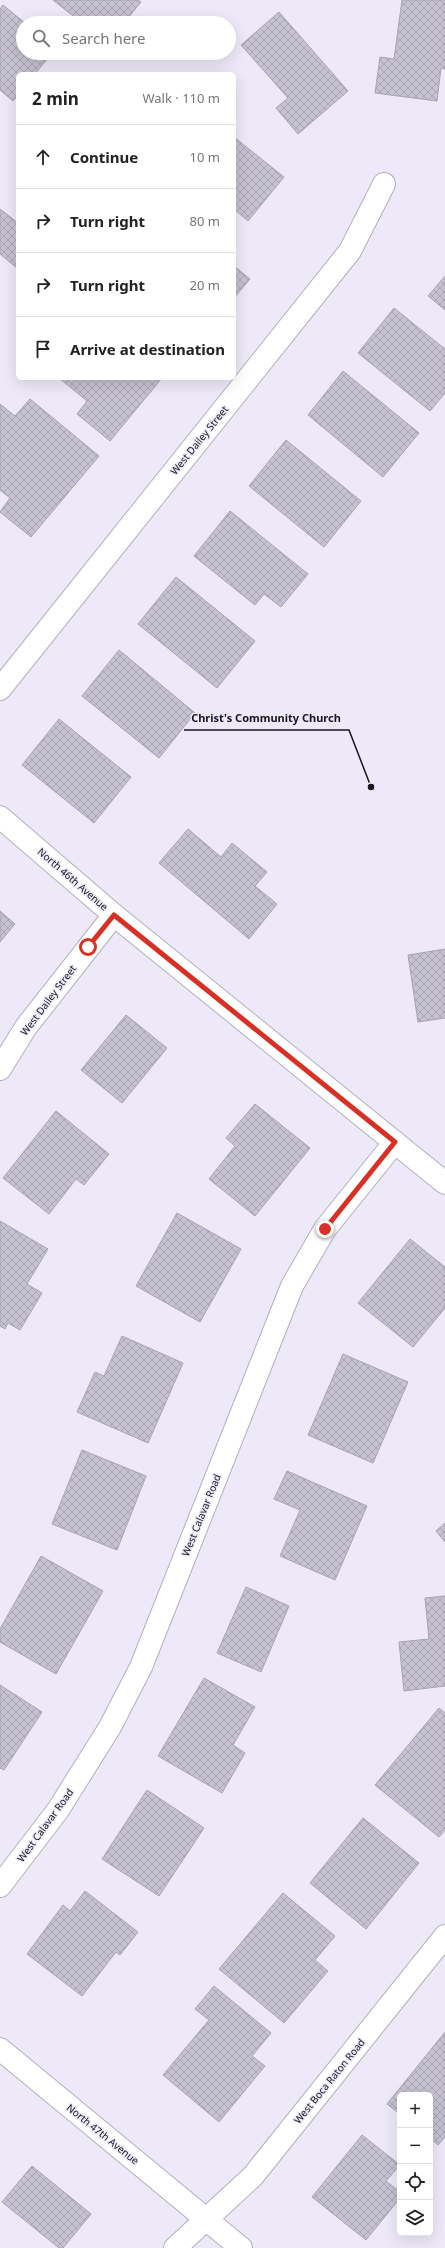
<!DOCTYPE html>
<html lang="en">
<head>
<meta charset="utf-8">
<style>
  body { margin:0; font-family:"Noto Sans",sans-serif; background:#f6f6f6; color:#222 }
  .controls { position:absolute; right:12px; bottom:12px; display:grid; overflow:hidden; border-radius:6px; box-shadow:0 4px 16px #0002 }
  .controls button { width:36px; height:36px; display:grid; place-items:center; padding:0; border:0; border-bottom:1px solid #e0e0e0; background:#fff; color:#222; font:20px sans-serif }
  .stop { position:absolute; width:12px; height:12px; margin:-9px; border:3px solid #d93025; border-radius:50%; background:#fff }
  .stop.end { background:#d93025; border-color:#fff; box-shadow:0 1px 4px #0008 }
  .list { margin:0; padding:0; list-style:none }
  h2 { display:flex; justify-content:space-between; align-items:center; height:52px; margin:0; padding:0 16px; font-size:17px }
  h2 small { font-size:13px; font-weight:400; color:#767676 }
  .list li { display:grid; grid-template-columns:26px 1fr auto; gap:12px; align-items:center; box-sizing:border-box; height:64px; padding:0 16px; border-top:1px solid #e0e0e0 }
  .list b { display:block; font-size:15px; white-space:nowrap }
  .list em { font-size:13px; font-style:normal; color:#767676 }
  .icon { flex:none; width:22px; height:22px; fill:none; stroke:currentColor; stroke-width:2; stroke-linecap:round; stroke-linejoin:round }
  .map { position:relative; flex:none; width:445px; height:2248px; overflow:hidden }
  .search { position:absolute; background:#fff; box-shadow:0 4px 16px #0002; left:16px; top:16px; width:220px; height:44px; display:flex; align-items:center; gap:10px; box-sizing:border-box; padding:0 14px; border-radius:22px; color:#767676; font-size:15px }
  .panel { position:absolute; background:#fff; box-shadow:0 4px 16px #0002; left:16px; top:72px; width:220px; height:308px; border-radius:6px }
  .map>svg:first-child { display:block }
  .building { fill:url(#building-cross-hatch); stroke:#a7a3b2 }
  .lines { fill:none; stroke-linecap:round; stroke-linejoin:round }
  .street-casing { stroke:#b3afbd; stroke-width:24 }
  .secondary-casing { stroke:#b3afbd; stroke-width:24 }
  .street { stroke:#fff; stroke-width:22 }
  .secondary { stroke:#fff; stroke-width:22 }
  .route { stroke:#d93025; stroke-width:5 }
  .labels { text-anchor:middle; stroke-width:3; stroke-linejoin:round; paint-order:stroke }
  .street-label { font-size:10px; fill:#18161c; stroke:#ede9f8 }
  .leader { fill:none; stroke:#18161c; stroke-width:1.5 }
  .callout-dot { fill:#18161c; stroke:#ede9f8; stroke-width:1.5 }
  .callout-label { font-size:11px; text-anchor:middle; font-weight:bold; fill:#18161c; stroke:#ede9f8; stroke-width:3; stroke-linejoin:round; paint-order:stroke }
</style>
</head>
<body>
<div class="map">
<svg width="445" height="2248" viewBox="0 0 445 2248">
  <defs>
    <pattern id="building-cross-hatch" width="8" height="8" patternUnits="userSpaceOnUse"><rect width="8" height="8" fill="#c6c2d1"/><path d="M0 0l8 8M0 8l8-8" fill="none" stroke="#a9a6b3"/></pattern>
  </defs>
  <rect width="100%" height="100%" fill="#ede9f8"/>
  <g class="building">
    <polygon points="53,0 138,0 141,2 124,23 82,23"/>
    <polygon points="402,0 445,0 445,69 441,68 437,101 375,93 380,57 394,59"/>
    <polygon points="3,5 25,23 23,23 23,53 42,53 48,58 35,74 18,74 18,95 13,101 0,90 0,9"/>
    <polygon points="279,12 348,91 298,134 276,108 288,98 241,45"/>
    <polygon points="234,137 284,177 248,221 234,209"/>
    <polygon points="0,209 18,223 18,269 0,254"/>
    <polygon points="234,266 250,279 234,298"/>
    <polygon points="445,276 445,310 428,296"/>
    <polygon points="394,308 445,349 445,393 430,411 358,353"/>
    <polygon points="343,371 419,433 383,477 308,415"/>
    <polygon points="59,378 162,378 110,441 77,414 87,401"/>
    <polygon points="30,399 99,456 31,537 0,512 10,498 0,490 0,404 15,416"/>
    <polygon points="286,440 361,501 324,547 249,486"/>
    <polygon points="230,511 308,574 281,607 264,594 255,605 194,556"/>
    <polygon points="176,577 255,641 217,688 138,624"/>
    <polygon points="119,650 195,713 159,758 82,696"/>
    <polygon points="59,719 131,777 94,823 22,765"/>
    <polygon points="188,829 221,857 232,843 267,872 255,886 277,904 249,939 159,863"/>
    <polygon points="0,911 15,924 0,942"/>
    <polygon points="445,949 445,1018 418,1022 408,955"/>
    <polygon points="126,1015 167,1048 122,1103 81,1070"/>
    <polygon points="255,1104 310,1148 255,1216 209,1179 235,1146 226,1138"/>
    <polygon points="56,1111 109,1154 84,1185 76,1179 49,1214 3,1178"/>
    <polygon points="177,1213 241,1249 200,1322 136,1286"/>
    <polygon points="0,1221 48,1249 27,1284 42,1293 20,1330 8,1323 5,1329 0,1326"/>
    <polygon points="410,1239 445,1267 445,1308 413,1347 358,1303"/>
    <polygon points="122,1336 183,1363 148,1443 77,1412 95,1372 104,1376"/>
    <polygon points="343,1354 408,1382 373,1463 308,1435"/>
    <polygon points="82,1450 146,1476 117,1550 52,1524"/>
    <polygon points="287,1471 367,1506 335,1580 280,1556 300,1510 274,1499"/>
    <polygon points="445,1523 445,1542 436,1531"/>
    <polygon points="41,1556 103,1591 56,1674 0,1642 0,1629"/>
    <polygon points="246,1587 289,1606 261,1672 217,1653"/>
    <polygon points="445,1596 445,1686 404,1691 399,1642 429,1639 425,1598"/>
    <polygon points="204,1678 255,1707 233,1745 245,1753 222,1793 158,1756"/>
    <polygon points="0,1685 42,1712 4,1770 0,1768"/>
    <polygon points="439,1708 445,1713 445,1830 439,1837 375,1785"/>
    <polygon points="147,1790 204,1828 159,1896 102,1859"/>
    <polygon points="363,1818 419,1863 366,1929 310,1883"/>
    <polygon points="85,1891 138,1932 120,1955 116,1952 82,1996 27,1954 63,1905 70,1911"/>
    <polygon points="283,1893 335,1936 315,1960 328,1971 284,2023 219,1969"/>
    <polygon points="214,1986 271,2033 252,2056 265,2066 219,2122 163,2075 209,2020 195,2009"/>
    <polygon points="445,2032 445,2137 438,2145 430,2138 430,2095 400,2095 400,2114 387,2104"/>
    <polygon points="362,2135 400,2165 386,2181 400,2192 400,2198 366,2240 312,2197"/>
    <polygon points="32,2166 91,2214 63,2248 59,2248 2,2202"/>
  </g>
  <g class="lines">
    <g class="street-casing">
      <g id="street">
        <polyline points="0,689 350,251 384,184"/>
        <polyline points="0,817 114,915 445,1183"/>
        <polyline points="0,1069 26,1027 114,915"/>
        <polyline points="0,1886 58,1810 110,1727 141,1667 292,1286 325,1229 395,1142"/>
        <polyline points="175,2248 253,2176 445,1936"/>
      </g>
    </g>
    <g class="secondary-casing">
      <polyline id="secondary" points="0,2049 241,2248"/>
    </g>
    <use href="#street" class="street"/>
    <use href="#secondary" class="secondary"/>
  </g>
  <g class="lines">
    <polyline class="route" points="88,947 114,915 395,1142 325,1229"/>
  </g>
  <g class="labels">
    <g class="street-label">
      <text transform="translate(199 440) rotate(-51)" y="4">West Dailey Street</text>
      <text transform="translate(73 879) rotate(41)" y="4">North 46th Avenue</text>
      <text transform="translate(48 1000) rotate(-53)" y="4">West Dailey Street</text>
      <text transform="translate(201 1515) rotate(-68)" y="4">West Calavar Road</text>
      <text transform="translate(45 1825) rotate(-54)" y="4">West Calavar Road</text>
      <text transform="translate(329 2081) rotate(-51)" y="4">West Boca Raton Road</text>
      <text transform="translate(103 2134) rotate(39)" y="4">North 47th Avenue</text>
    </g>
  </g>
  <path class="leader" d="M371 787L349 730H184"/>
  <circle class="callout-dot" cx="371" cy="787" r="4"/>
  <g class="callout-label">
    <text x="266" y="722">Christ's Community Church</text>
  </g>
</svg>
<div class="controls">
<button>+</button>
<button>−</button>
<button><svg class="icon" aria-label="locate" viewBox="0 0 24 24"><circle cx="12" cy="12" r="6"/><path d="M12 2v4M12 18v4M2 12h4M18 12h4"/></svg></button>
<button><svg class="icon" aria-label="layers" viewBox="0 0 24 24"><path d="M12 4l9 5-9 5-9-5zM3 14l9 5 9-5"/></svg></button>
</div>
<div class="stop" style="left:88px;top:947px"></div>
<div class="stop end" style="left:325px;top:1229px"></div>
<div class="search"><svg class="icon" aria-label="search" viewBox="0 0 24 24"><circle cx="10" cy="10" r="6"/><path d="M15 15l6 6"/></svg>Search here</div>
<section class="panel">
<h2>2 min<small>Walk · 110 m</small></h2>
<ul class="list">
<li><svg class="icon" aria-label="ahead" viewBox="0 0 24 24"><path d="M12 20V5M6 11l6-6 6 6"/></svg><div><b>Continue</b></div><em>10 m</em></li>
<li><svg class="icon" aria-label="right" viewBox="0 0 24 24"><path d="M7 20v-9h11M14 6l5 5-5 5"/></svg><div><b>Turn right</b></div><em>80 m</em></li>
<li><svg class="icon" aria-label="right" viewBox="0 0 24 24"><path d="M7 20v-9h11M14 6l5 5-5 5"/></svg><div><b>Turn right</b></div><em>20 m</em></li>
<li><svg class="icon" aria-label="arrive" viewBox="0 0 24 24"><path d="M6 21V4h12l-3 4 3 4H6"/></svg><div><b>Arrive at destination</b></div></li>
</ul>
</section>
</div>
</body>
</html>
